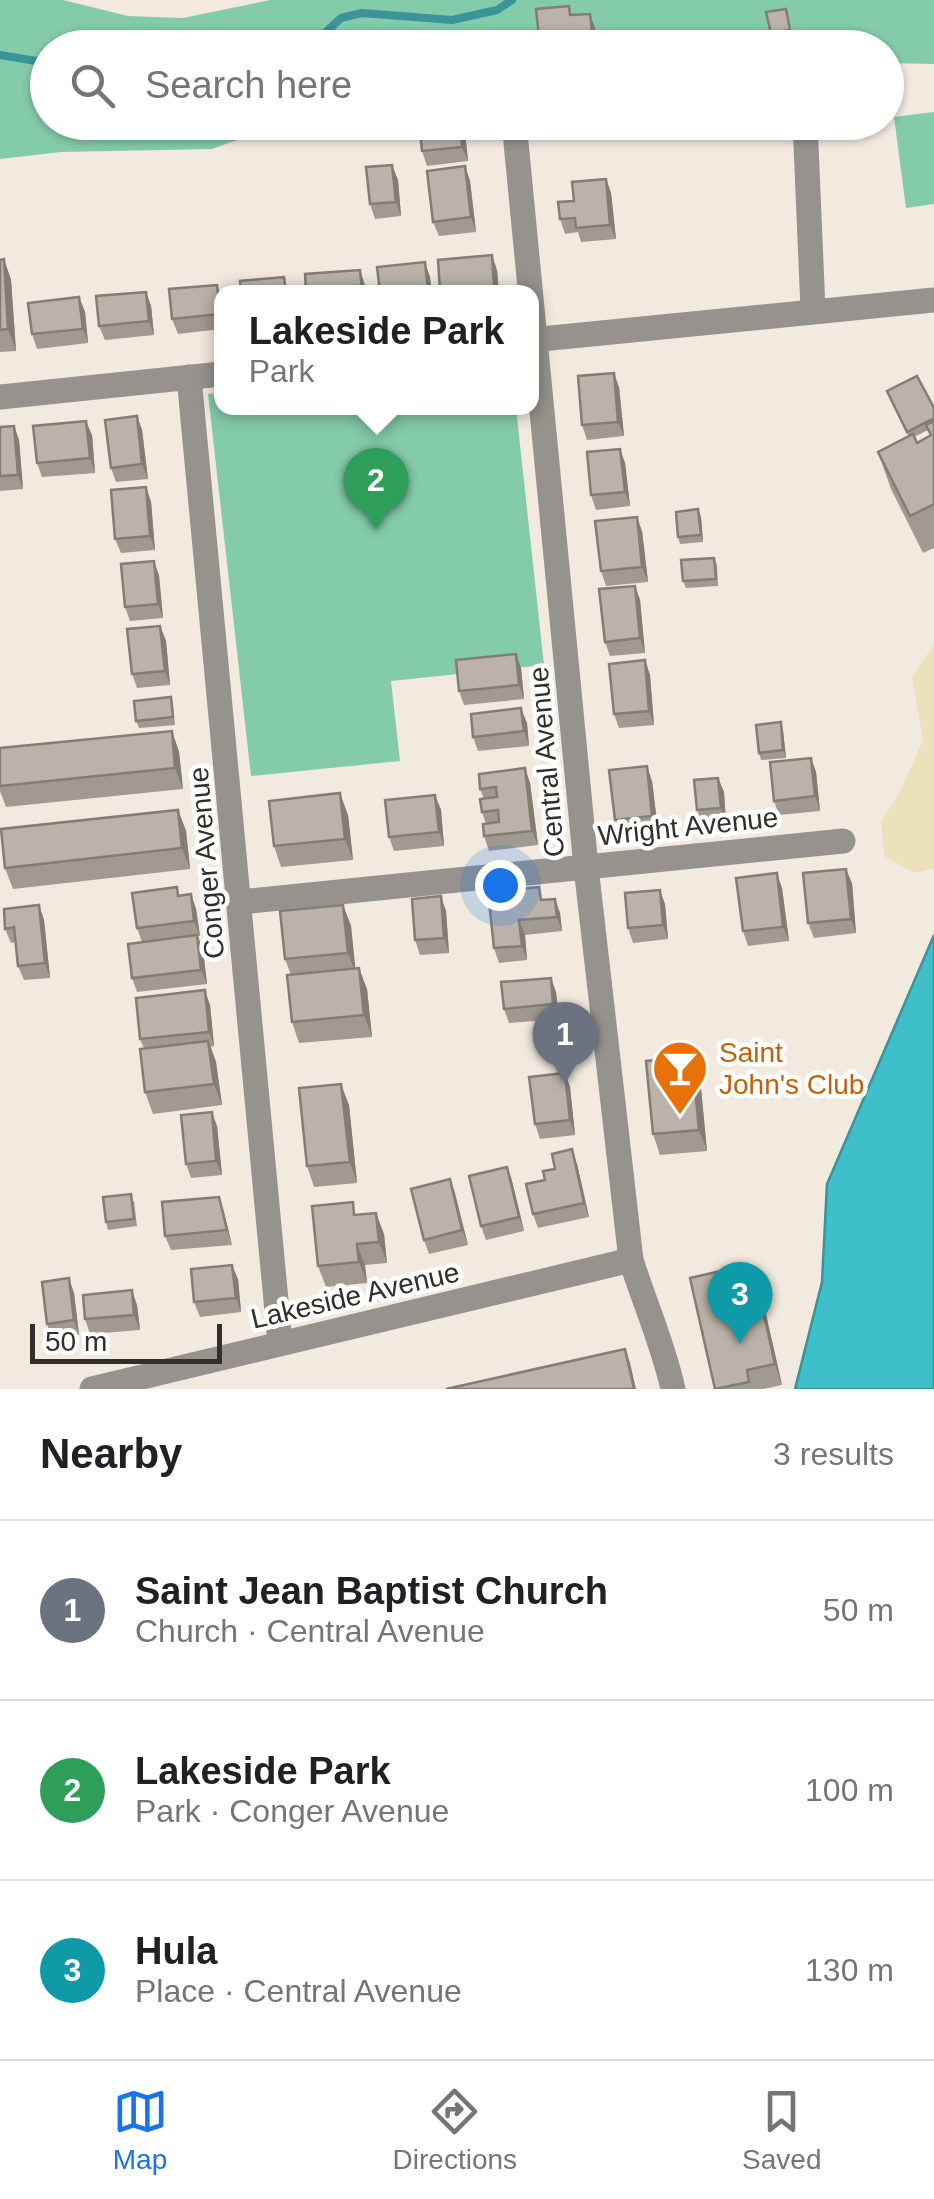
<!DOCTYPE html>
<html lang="en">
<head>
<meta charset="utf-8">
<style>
  body { margin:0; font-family:Helvetica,sans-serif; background:#f2f2f2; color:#202124 }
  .scale { position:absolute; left:30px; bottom:25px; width:192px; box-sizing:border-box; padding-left:10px; border:5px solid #322f2a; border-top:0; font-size:28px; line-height:35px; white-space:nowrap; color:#322f2a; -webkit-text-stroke:8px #fff; paint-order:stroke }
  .you { position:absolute; left:500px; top:885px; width:35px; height:35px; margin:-25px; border:8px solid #fff; border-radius:50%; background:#1a73e8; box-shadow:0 0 0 15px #1a73e833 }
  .badge { display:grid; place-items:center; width:65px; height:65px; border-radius:50%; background:#1a73e8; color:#fff; font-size:32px; font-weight:700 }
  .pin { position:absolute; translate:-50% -82px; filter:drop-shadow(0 2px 5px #0008) }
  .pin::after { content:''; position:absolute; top:52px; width:35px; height:30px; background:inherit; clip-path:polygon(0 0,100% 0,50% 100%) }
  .popup { position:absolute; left:214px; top:285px; width:325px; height:130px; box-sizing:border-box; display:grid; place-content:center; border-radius:20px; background:#fff; filter:drop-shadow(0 2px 8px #0005); font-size:32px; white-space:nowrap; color:#757577 }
  .popup b { font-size:38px; color:#202124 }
  .popup::after { content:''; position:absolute; left:50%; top:100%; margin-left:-20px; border:20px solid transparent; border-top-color:#fff }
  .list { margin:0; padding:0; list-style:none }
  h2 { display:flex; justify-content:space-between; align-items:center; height:130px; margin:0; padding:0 40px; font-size:42px }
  h2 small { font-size:32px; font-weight:400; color:#757577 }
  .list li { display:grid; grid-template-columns:65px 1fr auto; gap:30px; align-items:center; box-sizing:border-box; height:180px; padding:0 40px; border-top:2px solid #e0e0e0 }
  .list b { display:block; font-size:38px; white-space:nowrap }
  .list p { margin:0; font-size:32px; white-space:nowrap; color:#757577 }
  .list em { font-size:32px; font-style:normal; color:#757577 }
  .icon { flex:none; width:55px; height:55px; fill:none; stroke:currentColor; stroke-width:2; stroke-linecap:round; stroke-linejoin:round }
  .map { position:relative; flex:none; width:934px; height:1389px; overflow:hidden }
  .search { position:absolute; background:#fff; box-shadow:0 2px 8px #0004; left:30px; right:30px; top:30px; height:110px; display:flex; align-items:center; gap:25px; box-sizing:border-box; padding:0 35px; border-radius:55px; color:#757577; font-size:38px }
  .sheet { height:670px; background:#fff }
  nav { display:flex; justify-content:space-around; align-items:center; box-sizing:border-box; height:140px; border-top:2px solid #e0e0e0; background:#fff; font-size:28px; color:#757577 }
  nav a { display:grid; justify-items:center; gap:5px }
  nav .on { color:#1a73e8 }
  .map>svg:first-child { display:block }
  .green { fill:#84cba9 }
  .sand { fill:#ebe2bc }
  .water { fill:#3ebfc9; stroke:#3a9499; stroke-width:2.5 }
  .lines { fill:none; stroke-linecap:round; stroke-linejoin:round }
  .stream { stroke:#3a9499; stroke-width:8 }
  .minor { stroke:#96928e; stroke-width:25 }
  .wall { fill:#a19a91; fill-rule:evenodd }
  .shaded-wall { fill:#837d76 }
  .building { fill:#bbb3a9; stroke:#837d76; stroke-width:2.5 }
  .labels { text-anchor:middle; stroke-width:9; stroke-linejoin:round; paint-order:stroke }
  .street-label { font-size:28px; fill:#322f2a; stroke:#fff }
  .food-label { font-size:28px; fill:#c56008; stroke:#fff; text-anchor:start }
</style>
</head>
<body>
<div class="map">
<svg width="934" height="1389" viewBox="0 0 934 1389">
  <rect width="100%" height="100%" fill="#f2eadf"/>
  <g class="green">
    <polygon points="0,0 63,0 128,16 183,18 270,0 934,0 934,64 887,63 886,48 48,48 48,122 285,123 212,149 61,152 0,159"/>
    <polygon points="934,112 934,204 906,208 894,117"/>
    <polygon points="221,393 221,408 516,408 544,665 391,681 400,761 251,776 208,394"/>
  </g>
  <polygon class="sand" points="934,644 934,868 914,873 884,856 881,821 899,794 923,740 912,677"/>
  <polygon class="water" points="934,935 934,1389 795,1389 822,1282 827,1184"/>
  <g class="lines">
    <g class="stream">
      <polyline points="309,48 341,18 362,13 452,20 497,10 512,0"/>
      <polyline points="0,55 48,63"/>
    </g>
    <g class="minor">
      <path d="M514 122 586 867 631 1260C645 1304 663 1344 673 1389"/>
      <polyline points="805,122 813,310"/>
      <polyline points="531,340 934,300"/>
      <polyline points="189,377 280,1343"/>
      <polyline points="0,397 221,374"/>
      <polyline points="240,902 843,841"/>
      <polyline points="92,1389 631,1260"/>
    </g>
  </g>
  <g class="wall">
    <polygon points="569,6 572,15 590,14 595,28 597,48 540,48"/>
    <polygon points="788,16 792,37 774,40 771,33"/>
    <polygon points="464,122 468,161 427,166 422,151"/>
    <polygon points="549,122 604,122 605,133 554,136"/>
    <polygon points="392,165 398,180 401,216 375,219 370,204"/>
    <polygon points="465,166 470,181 476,232 439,236 433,222"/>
    <polygon points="606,179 611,193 616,239 581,242 578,232 565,234 560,219 574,201"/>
    <polygon points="4,259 11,280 16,351 0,352 0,260"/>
    <polygon points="438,260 497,270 499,292 441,292"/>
    <polygon points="146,292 151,306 154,335 105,340 99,326"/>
    <polygon points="221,296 221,329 178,334 172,319"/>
    <polygon points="79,297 85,312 88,343 37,349 32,334"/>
    <polygon points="619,387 624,436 587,440 582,425"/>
    <path d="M887 391 934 408V548L923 553 891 489 878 452 909 437ZM928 430 930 436 917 443 914 437Z"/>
    <polygon points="137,416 142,430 148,479 116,482 111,468"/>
    <polygon points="14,426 19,440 23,489 0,491 0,427"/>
    <polygon points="92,435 95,473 42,477 37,463"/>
    <polygon points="620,449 625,463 630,506 596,510 591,495"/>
    <polygon points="146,487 151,502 155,550 121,553 115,539"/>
    <polygon points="701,517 703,542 680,544 678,537"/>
    <polygon points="642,531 648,582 606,586 601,571"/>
    <polygon points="714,558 717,565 718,586 686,588 683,581"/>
    <polygon points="154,561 159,576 163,618 130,621 125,607"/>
    <polygon points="635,586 640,600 645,653 610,656 605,642"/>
    <polygon points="160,626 166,641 170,685 137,688 132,674"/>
    <polygon points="516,654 521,668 524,699 464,705 459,691"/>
    <polygon points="645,660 650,675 654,725 619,728 614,714"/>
    <polygon points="171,697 173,705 175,725 139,728 136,721"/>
    <polygon points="527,723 529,746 478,751 473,737"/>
    <polygon points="783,730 786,758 761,760 759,753"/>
    <polygon points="172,731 179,752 183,789 6,807 0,791 0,748"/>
    <polygon points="811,758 816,772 820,811 779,815 774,801"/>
    <polygon points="525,768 530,783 538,845 489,851 484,836 486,824 482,812 484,799 480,789"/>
    <polygon points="718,778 724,792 726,823 702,825 697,810"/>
    <polygon points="652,781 658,830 620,834 615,820"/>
    <polygon points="435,795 441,810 444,846 394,851 389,837"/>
    <polygon points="178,810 186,831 190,869 13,889 5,868"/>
    <polygon points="348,815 353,860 281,867 274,846"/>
    <polygon points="852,883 856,933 814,938 808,923"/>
    <polygon points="782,888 789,941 748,946 743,931"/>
    <polygon points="488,892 544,900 555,899 560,913 562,931 525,935 527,960 499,963 494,948"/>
    <polygon points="191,894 196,909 200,936 198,936 203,950 207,984 137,992 132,978 142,942 137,928 180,896"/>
    <polygon points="665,904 668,939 633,943 628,928"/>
    <polygon points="39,905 44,920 50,978 24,980 18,966 16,942 11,943 5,929"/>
    <polygon points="343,905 351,926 355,969 367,989 372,1037 299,1043 292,1022 291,975 285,959"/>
    <polygon points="446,911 449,953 420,955 415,940"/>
    <polygon points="556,992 559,1019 509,1023 504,1009"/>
    <polygon points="210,1005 214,1046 211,1047 216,1062 222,1105 153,1114 145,1092 144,1048 140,1039"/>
    <polygon points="692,1057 700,1078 707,1151 660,1155 653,1134"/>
    <polygon points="565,1073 570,1087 575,1135 540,1139 535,1124"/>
    <polygon points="349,1105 357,1183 314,1187 307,1166"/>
    <polygon points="217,1126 222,1175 191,1178 186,1164"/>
    <polygon points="577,1164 589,1217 538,1228 533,1214"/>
    <polygon points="507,1167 512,1181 524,1231 486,1240 481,1226"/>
    <polygon points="450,1179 468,1245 429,1254 424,1240"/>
    <polygon points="219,1197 232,1245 171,1250 165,1236"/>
    <polygon points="134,1201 137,1226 108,1230 106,1222"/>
    <polygon points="358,1215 384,1234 387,1263 365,1265 367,1283 326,1287 318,1266"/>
    <polygon points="238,1279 241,1312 200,1317 194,1302"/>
    <polygon points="729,1281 762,1297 782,1385 763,1389 715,1389"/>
    <polygon points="74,1293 79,1335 52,1338 47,1324"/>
    <polygon points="137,1305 140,1330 90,1334 85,1319"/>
  </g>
  <g class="shaded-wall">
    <polygon points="590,14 595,28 597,48 595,48 593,41"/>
    <polygon points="460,122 464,122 468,161 462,147"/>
    <polygon points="392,165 398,180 401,216 396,202"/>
    <polygon points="465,166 470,181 476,232 471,217"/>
    <polygon points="606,179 611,193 616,239 610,225"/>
    <polygon points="492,255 497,270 499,292 496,292 494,287"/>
    <polygon points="4,259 11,280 16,351 8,329"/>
    <polygon points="425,262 430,277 432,292 428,292"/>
    <polygon points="360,270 365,285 366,292 362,292"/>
    <polygon points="217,285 221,296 221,318 220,314"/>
    <polygon points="146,292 151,306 154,335 149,321"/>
    <polygon points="79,297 85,312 88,343 83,329"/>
    <polygon points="614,373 619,387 624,436 618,422"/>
    <polygon points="137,416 142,430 148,479 142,464"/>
    <polygon points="86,421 92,435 95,473 90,458"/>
    <polygon points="14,426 19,440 23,489 18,475"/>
    <polygon points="620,449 625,463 630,506 625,492"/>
    <polygon points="146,487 151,502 155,550 150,536"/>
    <polygon points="698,509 701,517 703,542 701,535"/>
    <polygon points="637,517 642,531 648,582 642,567"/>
    <polygon points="154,561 159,576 163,618 158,604"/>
    <polygon points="635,586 640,600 645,653 640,638"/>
    <polygon points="160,626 166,641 170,685 165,671"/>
    <polygon points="516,654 521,668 524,699 519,685"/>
    <polygon points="645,660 650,675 654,725 649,711"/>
    <polygon points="521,708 527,723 529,746 524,731"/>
    <polygon points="781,722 783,730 786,758 783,750"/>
    <polygon points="172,731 179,752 183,789 175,768"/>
    <polygon points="811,758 816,772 820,811 815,796"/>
    <polygon points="647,766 652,781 658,830 652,816"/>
    <polygon points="525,768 530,783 538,845 532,831"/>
    <polygon points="718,778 724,792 726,823 721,808"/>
    <polygon points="340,793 348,815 353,860 345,839"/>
    <polygon points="435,795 441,810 444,846 439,832"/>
    <polygon points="178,810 186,831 190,869 182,848"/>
    <polygon points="846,869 852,883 856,933 851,919"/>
    <polygon points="777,873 782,888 789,941 783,927"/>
    <polygon points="660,890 665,904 668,939 663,925"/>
    <polygon points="191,894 196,909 200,936 194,921"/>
    <polygon points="441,896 446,911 449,953 444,938"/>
    <polygon points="555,899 560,913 562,931 557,917"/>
    <polygon points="39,905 44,920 50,978 45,963"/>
    <polygon points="343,905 351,926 356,974 348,953"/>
    <polygon points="519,920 525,935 527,960 522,946"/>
    <polygon points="197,935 203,950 207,984 201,970"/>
    <polygon points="359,968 367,989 372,1037 364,1015"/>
    <polygon points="551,978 556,992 559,1019 553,1004"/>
    <polygon points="205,990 210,1005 214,1046 209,1032"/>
    <polygon points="208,1041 216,1062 222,1105 214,1084"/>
    <polygon points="692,1057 700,1078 707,1151 699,1130"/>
    <polygon points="565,1073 570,1087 575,1135 570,1120"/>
    <polygon points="341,1084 349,1105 357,1183 350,1162"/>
    <polygon points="212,1112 217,1126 222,1175 216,1161"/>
    <polygon points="572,1149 577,1164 589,1217 584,1203"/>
    <polygon points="507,1167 512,1181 524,1231 519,1217"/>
    <polygon points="450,1179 455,1193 468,1245 462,1230"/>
    <polygon points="219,1197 224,1212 232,1245 227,1230"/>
    <polygon points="376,1213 384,1234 387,1263 379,1242"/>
    <polygon points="357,1244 365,1265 367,1283 359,1262"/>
    <polygon points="232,1265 238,1279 241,1312 236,1298"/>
    <polygon points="755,1276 762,1297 782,1385 775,1364"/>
    <polygon points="69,1278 74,1293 79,1335 74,1320"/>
    <polygon points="132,1290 137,1305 140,1330 134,1315"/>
    <polygon points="625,1349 630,1363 636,1389 634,1389"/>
  </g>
  <g class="building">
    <polygon points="569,6 570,15 590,14 593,41 540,47 536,9"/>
    <polygon points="786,9 790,30 771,33 766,12"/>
    <polygon points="419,122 460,122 462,147 422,151"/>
    <polygon points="392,165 396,202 370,204 366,167"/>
    <polygon points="465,166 471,217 433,222 427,171"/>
    <polygon points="606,179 610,225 576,228 575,218 560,219 558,202 574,201 572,182"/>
    <polygon points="492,255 494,287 440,291 438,260"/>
    <polygon points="4,259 8,329 0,330 0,260"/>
    <polygon points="425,262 428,292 380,292 377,267"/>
    <polygon points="360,270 362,292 306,292 305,274"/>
    <polygon points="284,277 286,292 241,292 240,281"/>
    <polygon points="217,285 220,314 172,319 169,289"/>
    <polygon points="146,292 149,321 99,326 96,296"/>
    <polygon points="79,297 83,329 32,334 28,303"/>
    <polygon points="614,373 618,422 582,425 578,376"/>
    <polygon points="917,376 934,408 934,418 907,432 887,391"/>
    <polygon points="137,416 142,464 111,468 105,420"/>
    <polygon points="86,421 90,458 37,463 33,426"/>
    <polygon points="934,421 934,504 910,516 878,452 913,434 917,443 931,435 926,425"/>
    <polygon points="14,426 18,475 0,476 0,427"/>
    <polygon points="620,449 625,492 591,495 587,452"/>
    <polygon points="146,487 150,536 115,539 111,490"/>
    <polygon points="698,509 701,535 678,537 676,512"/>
    <polygon points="637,517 642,567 601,571 595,521"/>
    <polygon points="714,558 716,579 683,581 681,560"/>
    <polygon points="154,561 158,604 125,607 121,564"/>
    <polygon points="635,586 640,638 605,642 599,589"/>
    <polygon points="160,626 165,671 132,674 127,629"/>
    <polygon points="516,654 519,685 459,691 456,660"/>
    <polygon points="645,660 649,711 614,714 609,664"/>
    <polygon points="171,697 173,717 136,721 134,701"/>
    <polygon points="521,708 524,731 473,737 471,714"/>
    <polygon points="781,722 783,750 759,753 756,725"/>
    <polygon points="172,731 175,768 0,786 0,748"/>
    <polygon points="811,758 815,796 774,801 770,762"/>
    <polygon points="647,766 652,816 615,820 609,770"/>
    <polygon points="525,768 532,831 484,836 483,824 499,822 498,810 482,812 480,799 497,797 496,787 480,789 479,774"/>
    <polygon points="718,778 721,808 697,810 694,780"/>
    <polygon points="340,793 345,839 274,846 269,801"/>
    <polygon points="435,795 439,832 389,837 385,800"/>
    <polygon points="178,810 182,848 5,868 1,829"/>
    <polygon points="846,869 851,919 808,923 803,873"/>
    <polygon points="777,873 783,927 743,931 736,878"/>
    <polygon points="177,887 178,896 191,894 194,921 137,928 132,893"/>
    <polygon points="539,887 541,900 555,899 557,917 519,920 522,946 494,948 488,892"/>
    <polygon points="660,890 663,925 628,928 625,893"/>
    <polygon points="441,896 444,938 415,940 412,899"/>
    <polygon points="39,905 45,963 18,966 14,927 5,929 4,909"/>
    <polygon points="343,905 348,953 285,959 280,911"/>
    <polygon points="197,935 201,970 132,978 128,944"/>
    <polygon points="359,968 364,1015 292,1022 287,975"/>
    <polygon points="551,978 553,1004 504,1009 501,982"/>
    <polygon points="205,990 209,1032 140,1039 136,998"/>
    <polygon points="208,1041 214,1084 145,1092 140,1049"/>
    <polygon points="692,1057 699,1130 653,1134 646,1061"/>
    <polygon points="565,1073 570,1120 535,1124 529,1077"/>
    <polygon points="341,1084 350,1162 307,1166 299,1088"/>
    <polygon points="212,1112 216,1161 186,1164 181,1115"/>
    <polygon points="572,1149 584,1203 533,1214 526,1184 545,1180 543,1171 555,1169 552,1154"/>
    <polygon points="507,1167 519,1217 481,1226 469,1176"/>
    <polygon points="450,1179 462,1230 424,1240 411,1189"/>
    <polygon points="131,1194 134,1219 106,1222 103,1197"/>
    <polygon points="219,1197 227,1230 165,1236 162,1202"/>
    <polygon points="353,1202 354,1215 376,1213 379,1242 357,1244 359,1262 318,1266 312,1206"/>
    <polygon points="232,1265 236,1298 194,1302 191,1269"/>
    <polygon points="725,1270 728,1282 755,1276 775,1364 747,1370 749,1382 715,1389 690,1278"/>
    <polygon points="69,1278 74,1320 47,1324 42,1282"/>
    <polygon points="132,1290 134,1315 85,1319 83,1295"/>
    <polygon points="625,1349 634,1389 446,1389"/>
  </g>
  <defs>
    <g id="bar-pin" transform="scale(2.875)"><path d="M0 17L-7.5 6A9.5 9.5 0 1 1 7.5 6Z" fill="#e8710a" stroke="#fff"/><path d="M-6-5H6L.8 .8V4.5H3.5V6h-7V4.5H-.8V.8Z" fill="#fff"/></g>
  </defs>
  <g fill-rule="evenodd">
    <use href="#bar-pin" x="680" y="1068"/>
  </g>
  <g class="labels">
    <g class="street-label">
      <text transform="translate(546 762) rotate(-95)" y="10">Central Avenue</text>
      <text transform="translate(688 826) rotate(-6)" y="10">Wright Avenue</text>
      <text transform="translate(206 863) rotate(-95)" y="10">Conger Avenue</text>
      <text transform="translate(355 1295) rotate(-13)" y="10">Lakeside Avenue</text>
    </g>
    <g class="food-label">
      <text x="719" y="1062">Saint<tspan x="719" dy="32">John's Club</tspan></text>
    </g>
  </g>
</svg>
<div class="scale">50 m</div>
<div class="you"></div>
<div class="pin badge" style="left:565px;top:1084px;background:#6b7280">1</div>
<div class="pin badge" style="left:376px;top:530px;background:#2e9e5b">2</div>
<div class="popup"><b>Lakeside Park</b>Park</div>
<div class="pin badge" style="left:740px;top:1344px;background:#0f9aa8">3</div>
<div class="search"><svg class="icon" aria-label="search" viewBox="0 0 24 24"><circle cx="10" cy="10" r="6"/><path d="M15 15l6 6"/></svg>Search here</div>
</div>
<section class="sheet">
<h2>Nearby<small>3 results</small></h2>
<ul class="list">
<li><span class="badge" style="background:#6b7280">1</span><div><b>Saint Jean Baptist Church</b><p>Church · Central Avenue</p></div><em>50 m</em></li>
<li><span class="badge" style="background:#2e9e5b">2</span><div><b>Lakeside Park</b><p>Park · Conger Avenue</p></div><em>100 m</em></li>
<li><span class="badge" style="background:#0f9aa8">3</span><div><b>Hula</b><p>Place · Central Avenue</p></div><em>130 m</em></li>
</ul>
</section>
<nav>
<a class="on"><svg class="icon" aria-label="map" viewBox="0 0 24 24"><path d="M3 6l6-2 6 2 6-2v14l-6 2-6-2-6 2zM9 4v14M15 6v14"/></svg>Map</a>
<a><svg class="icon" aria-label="directions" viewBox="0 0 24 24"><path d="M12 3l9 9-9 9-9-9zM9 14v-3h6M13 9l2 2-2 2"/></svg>Directions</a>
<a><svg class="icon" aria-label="saved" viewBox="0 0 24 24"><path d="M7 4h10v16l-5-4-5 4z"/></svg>Saved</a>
</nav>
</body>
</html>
